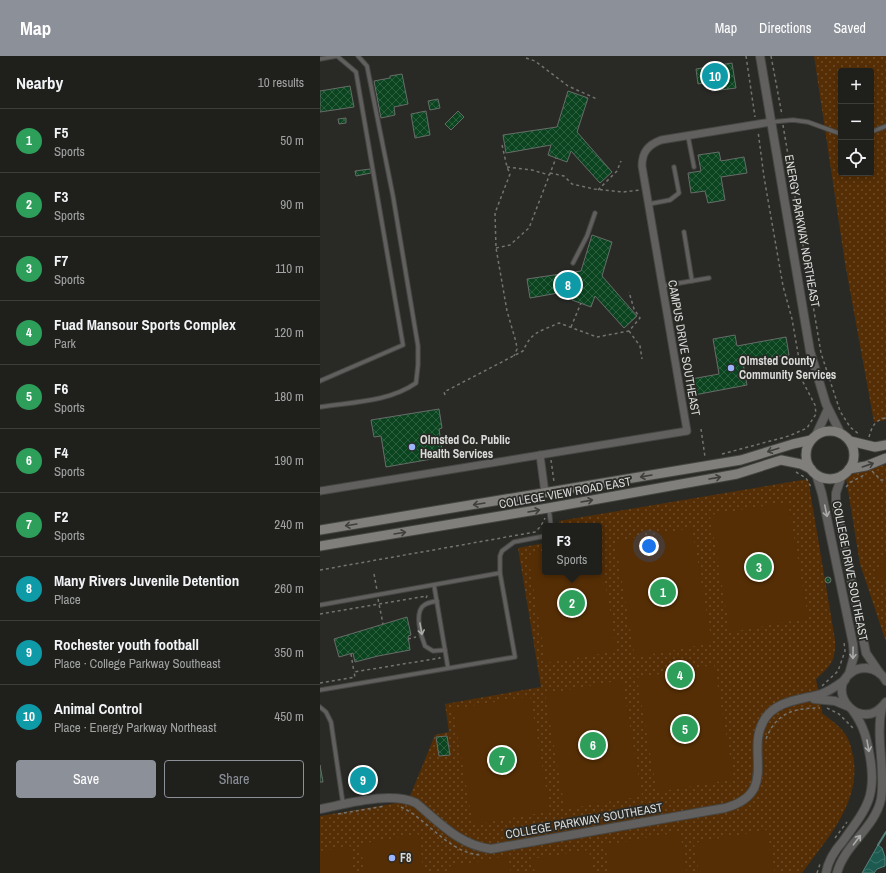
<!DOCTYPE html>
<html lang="en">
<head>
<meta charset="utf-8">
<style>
  body { margin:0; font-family:"Archivo Narrow",sans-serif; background:#2c2d29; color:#f1f3f6 }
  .controls { position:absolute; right:12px; top:12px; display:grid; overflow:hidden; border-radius:4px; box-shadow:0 2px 6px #0003 }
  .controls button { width:36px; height:36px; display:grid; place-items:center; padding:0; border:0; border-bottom:1px solid #3c3e3b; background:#1f201c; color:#f1f3f6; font:20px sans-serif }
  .you { position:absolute; left:329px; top:490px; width:14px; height:14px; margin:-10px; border:3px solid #fff; border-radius:50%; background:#1a73e8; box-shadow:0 0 0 6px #1a73e833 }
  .badge { display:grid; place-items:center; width:26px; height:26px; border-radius:50%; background:#8c9099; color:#fff; font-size:13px; font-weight:700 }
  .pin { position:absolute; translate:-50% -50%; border:2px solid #fff; box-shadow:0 1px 4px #0006 }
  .popup { position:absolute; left:222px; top:467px; width:60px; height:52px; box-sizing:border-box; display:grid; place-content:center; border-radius:4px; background:#1f201c; filter:drop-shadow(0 1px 3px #0005); font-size:13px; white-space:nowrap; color:#a1a3a3 }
  .popup b { font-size:15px; color:#f1f3f6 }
  .popup::after { content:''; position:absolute; left:50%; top:100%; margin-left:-8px; border:8px solid transparent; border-top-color:#1f201c }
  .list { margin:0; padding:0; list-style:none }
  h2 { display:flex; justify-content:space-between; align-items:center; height:52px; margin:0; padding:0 16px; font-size:17px }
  h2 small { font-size:13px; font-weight:400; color:#a1a3a3 }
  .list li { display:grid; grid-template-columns:26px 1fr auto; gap:12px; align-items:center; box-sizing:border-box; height:64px; padding:0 16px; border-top:1px solid #3c3e3b }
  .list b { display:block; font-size:15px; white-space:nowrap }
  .list p { margin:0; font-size:13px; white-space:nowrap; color:#a1a3a3 }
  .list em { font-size:13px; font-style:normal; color:#a1a3a3 }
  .actions { display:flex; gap:8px; padding:12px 16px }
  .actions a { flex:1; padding:9px 0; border:1px solid #8c9099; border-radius:4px; text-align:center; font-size:14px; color:#8c9099 }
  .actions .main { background:#8c9099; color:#fff }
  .icon { flex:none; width:22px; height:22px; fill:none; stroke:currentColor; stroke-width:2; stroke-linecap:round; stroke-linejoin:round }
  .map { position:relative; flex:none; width:566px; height:817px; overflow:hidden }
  header { display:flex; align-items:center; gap:24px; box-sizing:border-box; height:56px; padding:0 20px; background:#8c9099; color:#fff }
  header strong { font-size:19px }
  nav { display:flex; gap:22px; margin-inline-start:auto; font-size:14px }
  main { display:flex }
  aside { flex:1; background:#1f201c }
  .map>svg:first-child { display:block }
  .grass { fill:url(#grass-dots); fill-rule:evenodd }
  .pitch { fill:#552e05 }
  .water { fill:url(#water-waves); stroke:#56817a }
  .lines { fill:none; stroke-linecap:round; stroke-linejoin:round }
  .stream { stroke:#56817a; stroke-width:2 }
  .building { fill:url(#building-cross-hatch); stroke:#686c69 }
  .service-casing { stroke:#454643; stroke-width:5.5 }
  .minor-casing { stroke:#454643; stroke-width:9 }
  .tertiary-casing { stroke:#454643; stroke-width:10 }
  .secondary-casing { stroke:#454643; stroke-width:11 }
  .path { stroke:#737471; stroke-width:1.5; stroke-dasharray:3 3; stroke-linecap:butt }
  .service { stroke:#61605e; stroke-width:3.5 }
  .minor { stroke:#61605e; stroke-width:7 }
  .tertiary { stroke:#61605e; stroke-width:8 }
  .secondary { stroke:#807f7c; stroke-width:9 }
  .oneway { stroke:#3f3f3c }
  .oneway2 { stroke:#aaaaa8 }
  .poi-dot { fill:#9db4fd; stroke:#292a26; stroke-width:1.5 }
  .labels { text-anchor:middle; stroke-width:3.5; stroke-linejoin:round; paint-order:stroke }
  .street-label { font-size:12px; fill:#dadbd9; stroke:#292a26 }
  .poi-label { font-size:12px; font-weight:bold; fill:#dadbd9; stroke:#292a26; text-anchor:start }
</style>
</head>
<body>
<header>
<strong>Map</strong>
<nav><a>Map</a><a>Directions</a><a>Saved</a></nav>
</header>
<main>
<aside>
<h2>Nearby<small>10 results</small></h2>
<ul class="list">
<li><span class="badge" style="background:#2e9e5b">1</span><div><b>F5</b><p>Sports</p></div><em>50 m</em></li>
<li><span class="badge" style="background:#2e9e5b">2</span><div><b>F3</b><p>Sports</p></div><em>90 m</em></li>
<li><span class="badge" style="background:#2e9e5b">3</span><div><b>F7</b><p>Sports</p></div><em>110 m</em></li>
<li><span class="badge" style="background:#2e9e5b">4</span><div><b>Fuad Mansour Sports Complex</b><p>Park</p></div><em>120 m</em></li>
<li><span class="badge" style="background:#2e9e5b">5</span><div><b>F6</b><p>Sports</p></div><em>180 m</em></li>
<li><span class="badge" style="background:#2e9e5b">6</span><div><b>F4</b><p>Sports</p></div><em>190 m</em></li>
<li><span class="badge" style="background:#2e9e5b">7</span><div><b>F2</b><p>Sports</p></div><em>240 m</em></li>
<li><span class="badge" style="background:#0f9aa8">8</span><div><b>Many Rivers Juvenile Detention</b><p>Place</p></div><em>260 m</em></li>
<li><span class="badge" style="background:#0f9aa8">9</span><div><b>Rochester youth football</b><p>Place · College Parkway Southeast</p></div><em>350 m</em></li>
<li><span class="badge" style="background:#0f9aa8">10</span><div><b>Animal Control</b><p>Place · Energy Parkway Northeast</p></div><em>450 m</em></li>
</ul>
<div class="actions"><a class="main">Save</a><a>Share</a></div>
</aside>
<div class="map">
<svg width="566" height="817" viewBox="0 0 566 817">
  <defs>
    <pattern id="grass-dots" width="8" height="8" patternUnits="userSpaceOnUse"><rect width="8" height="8" fill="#552e05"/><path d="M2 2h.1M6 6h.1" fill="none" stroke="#6d4c29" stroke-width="1.8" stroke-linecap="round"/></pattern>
    <pattern id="water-waves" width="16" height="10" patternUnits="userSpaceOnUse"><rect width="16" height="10" fill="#1d5b51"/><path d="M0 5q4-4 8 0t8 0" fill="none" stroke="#3d7269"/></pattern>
    <pattern id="building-cross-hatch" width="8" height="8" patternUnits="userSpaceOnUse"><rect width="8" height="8" fill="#0a4520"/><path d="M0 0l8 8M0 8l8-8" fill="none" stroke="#2d5f40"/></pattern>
  </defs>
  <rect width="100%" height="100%" fill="#292a26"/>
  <g class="grass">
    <path d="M494 0H566V364L554 366 525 207ZM521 15H551V117H521Z"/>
    <polygon points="566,409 566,586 540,508 525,416"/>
    <path d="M488 423 515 584C516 604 511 610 496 623L502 657C508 662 516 667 521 673 529 681 531 690 533 700 542 745 507 783 482 817H0V760L88 745 115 679 129 676 125 648 221 631 198 492 225 487V516H279V470H238L239 465Z"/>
  </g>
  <g class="pitch">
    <polygon points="468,446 488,562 410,576 390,459"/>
    <polygon points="372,472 392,587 315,601 295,485"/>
    <polygon points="279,492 297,595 226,607 208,499 225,496 225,516 279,516"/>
    <polygon points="566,498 566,526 555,517"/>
    <polygon points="394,609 414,723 337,736 317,622"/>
    <polygon points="302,624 322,740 245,753 225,638"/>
    <polygon points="210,640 230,755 153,769 133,653"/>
    <polygon points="447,774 455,817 379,817 374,787"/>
    <polygon points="360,776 367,817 290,817 285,789"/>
    <polygon points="98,778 104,817 45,817 40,788"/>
    <polygon points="30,790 34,817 0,817 0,795"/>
    <polygon points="269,794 273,817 215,817 212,803"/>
    <polygon points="188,800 191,817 128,817 127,811"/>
  </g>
  <polygon class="water" points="558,789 562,792 565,801 565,810 557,813 554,817 542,817"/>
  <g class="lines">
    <polyline class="stream" points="558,789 566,776"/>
  </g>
  <g class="building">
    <polygon points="412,7 416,32 392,35 391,26 378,28 376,13"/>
    <polygon points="82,18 88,48 74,51 75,59 61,62 54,25 70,22 70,20"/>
    <polygon points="30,30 34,51 0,56 0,35"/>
    <polygon points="248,35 268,42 257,76 292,116 280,127 251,95 247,106 228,99 231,89 186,97 183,79 237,71"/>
    <polygon points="118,43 120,52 110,54 108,45"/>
    <polygon points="106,55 110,79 95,82 91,58"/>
    <polygon points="138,55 144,61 131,74 125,68"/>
    <polygon points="26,62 26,67 19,68 18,63"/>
    <polygon points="399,96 401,105 424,101 427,117 401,121 405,144 388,147 385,135 371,137 368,117 381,115 378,99"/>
    <polygon points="50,113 51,117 36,120 35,115"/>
    <polygon points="272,179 292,186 282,220 317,260 304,272 275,240 271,251 252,244 255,234 210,242 207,223 261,215"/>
    <polygon points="415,279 417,290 466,281 469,299 423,307 427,329 369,340 366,324 399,318 393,283"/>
    <polygon points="119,353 122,372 119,373 123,401 66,411 61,380 54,381 51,364"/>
    <circle cx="508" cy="524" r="3"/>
    <polygon points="87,561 91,579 88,580 90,594 58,600 35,606 33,597 19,601 14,583"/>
    <polygon points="127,680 130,699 119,700 116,681"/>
    <polygon points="0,709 3,726 0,726"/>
    <polygon points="53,718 55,731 33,734 31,721"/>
  </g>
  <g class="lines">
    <g class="service-casing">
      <g id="service">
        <polyline points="0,3 17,0"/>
        <polyline points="451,66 473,64 488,66 521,78"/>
        <polyline points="551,76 566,70"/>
        <polyline points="368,80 374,111"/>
        <polyline points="329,148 350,144 359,137 354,111"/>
        <polyline points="364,176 372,225"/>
        <polyline points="253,207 267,180 275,157"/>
        <polyline points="342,230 389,222"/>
        <polyline points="0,325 83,289 36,16 17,0"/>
        <path d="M0 351C32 346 69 346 96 327L98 309V290L73 140 47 10 38 0"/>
        <polyline points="229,453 231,470"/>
        <polyline points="114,529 128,612"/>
        <path d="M117 545C111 546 105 547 102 551 95 560 101 580 105 590L113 595 125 594"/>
        <polyline points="0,549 180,517"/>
        <polyline points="0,634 195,601 180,517 180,500 182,495 194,486 225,480"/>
        <polyline points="0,651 6,656 11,666 23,748"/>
      </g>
    </g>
    <g class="minor-casing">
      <g id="minor">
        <polyline points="220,399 225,437"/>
        <path d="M0 435 367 375 322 110C322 96 328 89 341 84L451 66"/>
      </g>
    </g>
    <g class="tertiary-casing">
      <g id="tertiary">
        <polyline points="440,0 490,295 506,348 521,378"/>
        <polyline points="496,379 508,353"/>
        <polyline points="496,418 502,438 533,588 534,600 529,618"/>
        <polyline points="522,419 516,437 516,448 546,597 559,616"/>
        <path d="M566 625C562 617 555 613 546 612 541 612 536 613 532 616 503 635 542 680 566 646"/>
        <polyline points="494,643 515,645 527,650"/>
        <path d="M0 753C27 748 70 735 96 747 119 766 139 789 171 793L405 752C459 737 426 697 443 666 454 644 481 644 501 638 510 635 518 629 525 624"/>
        <path d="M506 817C508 805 515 794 523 785 546 753 557 741 550 701 547 683 544 670 533 655"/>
        <path d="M517 817C524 789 555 772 561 743 566 713 555 682 562 651"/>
      </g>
    </g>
    <g class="secondary-casing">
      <g id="secondary">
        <circle cx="510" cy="399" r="24"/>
        <polyline points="530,385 555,391 566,389"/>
        <polyline points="529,413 546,410 566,402"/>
        <polyline points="0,474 421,404 473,388 491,384"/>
        <polyline points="0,490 228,452 417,418 461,404 481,408 491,413"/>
      </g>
    </g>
    <g class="path">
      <polyline points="426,0 435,61"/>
      <polyline points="451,0 462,59"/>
      <polyline points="206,2 215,5 248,30 277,43"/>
      <polyline points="463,69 501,297 520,355 530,371 540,379"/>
      <polyline points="182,89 187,111 190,118 175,157 176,192 187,255 196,286 197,293 194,300"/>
      <polyline points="187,111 212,114 229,119"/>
      <polyline points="230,117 244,120 252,128 274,133 303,136 320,134"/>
      <polyline points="278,134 297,115 301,105"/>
      <polyline points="176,192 190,189 209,172 236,102"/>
      <polyline points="251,271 261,247"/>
      <polyline points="309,275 320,290 322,303"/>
      <path d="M125 339 124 336 203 295C212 275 219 276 239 267L277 281 309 275 320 262 314 253 309 236"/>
      <polyline points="381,373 385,401"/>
      <path d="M549 381C552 370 555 364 566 362"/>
      <polyline points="402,398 469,380 487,372 496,358 495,349 483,326 472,263 463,230 444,121 438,75"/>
      <polyline points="231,404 234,426"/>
      <polyline points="552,415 561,424 566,424"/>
      <polyline points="476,416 486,422 491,431"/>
      <polyline points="526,431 531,426 546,418"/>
      <polyline points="0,514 215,476 221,470 225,462"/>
      <polyline points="54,518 57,534"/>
      <polyline points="58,543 63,568"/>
      <polyline points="0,558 107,540 106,542"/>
      <polyline points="88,583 96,581"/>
      <polyline points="31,598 34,616"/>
      <polyline points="0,627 35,621 34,616 120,602 116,600"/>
      <polyline points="502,630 518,615 525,595 524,586"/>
      <polyline points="507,652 519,658 534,673"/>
      <path d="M446 683C456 657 473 652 500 652"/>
      <path d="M81 751C109 764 129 798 162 799"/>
      <polyline points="18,758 65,750"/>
      <polyline points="515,782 527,766"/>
      <polyline points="497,817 500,808"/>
    </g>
    <use href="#service" class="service"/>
    <use href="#minor" class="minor"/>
    <use href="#tertiary" class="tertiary"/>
    <use href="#secondary" class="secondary"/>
  </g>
  <defs><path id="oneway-shaft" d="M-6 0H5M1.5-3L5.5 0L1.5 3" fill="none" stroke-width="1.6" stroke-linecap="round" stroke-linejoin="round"/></defs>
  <g class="oneway">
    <use href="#oneway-shaft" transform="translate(453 394) rotate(162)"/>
    <use href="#oneway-shaft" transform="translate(548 409) rotate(-19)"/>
    <use href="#oneway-shaft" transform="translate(326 420) rotate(170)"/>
    <use href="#oneway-shaft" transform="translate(395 422) rotate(-10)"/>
    <use href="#oneway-shaft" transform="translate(267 445) rotate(-10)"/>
    <use href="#oneway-shaft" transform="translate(159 448) rotate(171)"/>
    <use href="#oneway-shaft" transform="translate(214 455) rotate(-10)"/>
    <use href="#oneway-shaft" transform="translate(31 469) rotate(171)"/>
    <use href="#oneway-shaft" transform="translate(80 477) rotate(-9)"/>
  </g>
  <g class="oneway2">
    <use href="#oneway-shaft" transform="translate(506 455) rotate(78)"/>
    <use href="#oneway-shaft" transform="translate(101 573) rotate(80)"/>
    <use href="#oneway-shaft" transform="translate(533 597) rotate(91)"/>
    <use href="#oneway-shaft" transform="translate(548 690) rotate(80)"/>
    <use href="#oneway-shaft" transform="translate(537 784) rotate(-53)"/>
  </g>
  <g class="poi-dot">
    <circle cx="411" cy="312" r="4"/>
    <circle cx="92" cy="391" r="4"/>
    <circle cx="72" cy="802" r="4"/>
  </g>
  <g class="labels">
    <g class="street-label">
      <text transform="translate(482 175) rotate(80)" y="4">ENERGY PARKWAY NORTHEAST</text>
      <text transform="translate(364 292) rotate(80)" y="4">CAMPUS DRIVE SOUTHEAST</text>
      <text transform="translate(245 437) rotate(-10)" y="4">COLLEGE VIEW ROAD EAST</text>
      <text transform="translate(530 515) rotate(79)" y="4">COLLEGE DRIVE SOUTHEAST</text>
      <text transform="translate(264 765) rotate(-10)" y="4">COLLEGE PARKWAY SOUTHEAST</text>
    </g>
    <g class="poi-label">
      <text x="419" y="309">Olmsted County<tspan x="419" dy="14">Community Services</tspan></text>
      <text x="100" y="388">Olmsted Co. Public<tspan x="100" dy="14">Health Services</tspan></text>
      <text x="80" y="806">F8</text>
    </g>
  </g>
</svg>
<div class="controls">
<button>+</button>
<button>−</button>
<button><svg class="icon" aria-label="locate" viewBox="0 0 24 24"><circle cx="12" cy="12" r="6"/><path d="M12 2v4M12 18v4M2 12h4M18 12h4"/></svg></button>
</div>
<div class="you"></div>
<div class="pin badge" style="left:343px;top:536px;background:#2e9e5b">1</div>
<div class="pin badge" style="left:252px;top:547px;background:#2e9e5b">2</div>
<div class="popup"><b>F3</b>Sports</div>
<div class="pin badge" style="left:439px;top:511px;background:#2e9e5b">3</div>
<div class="pin badge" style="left:360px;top:619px;background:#2e9e5b">4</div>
<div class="pin badge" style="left:365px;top:673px;background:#2e9e5b">5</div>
<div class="pin badge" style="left:273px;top:689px;background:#2e9e5b">6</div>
<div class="pin badge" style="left:182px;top:704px;background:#2e9e5b">7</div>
<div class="pin badge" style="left:248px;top:229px;background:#0f9aa8">8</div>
<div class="pin badge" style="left:43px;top:724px;background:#0f9aa8">9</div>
<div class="pin badge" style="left:395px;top:20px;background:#0f9aa8">10</div>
</div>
</main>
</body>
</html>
